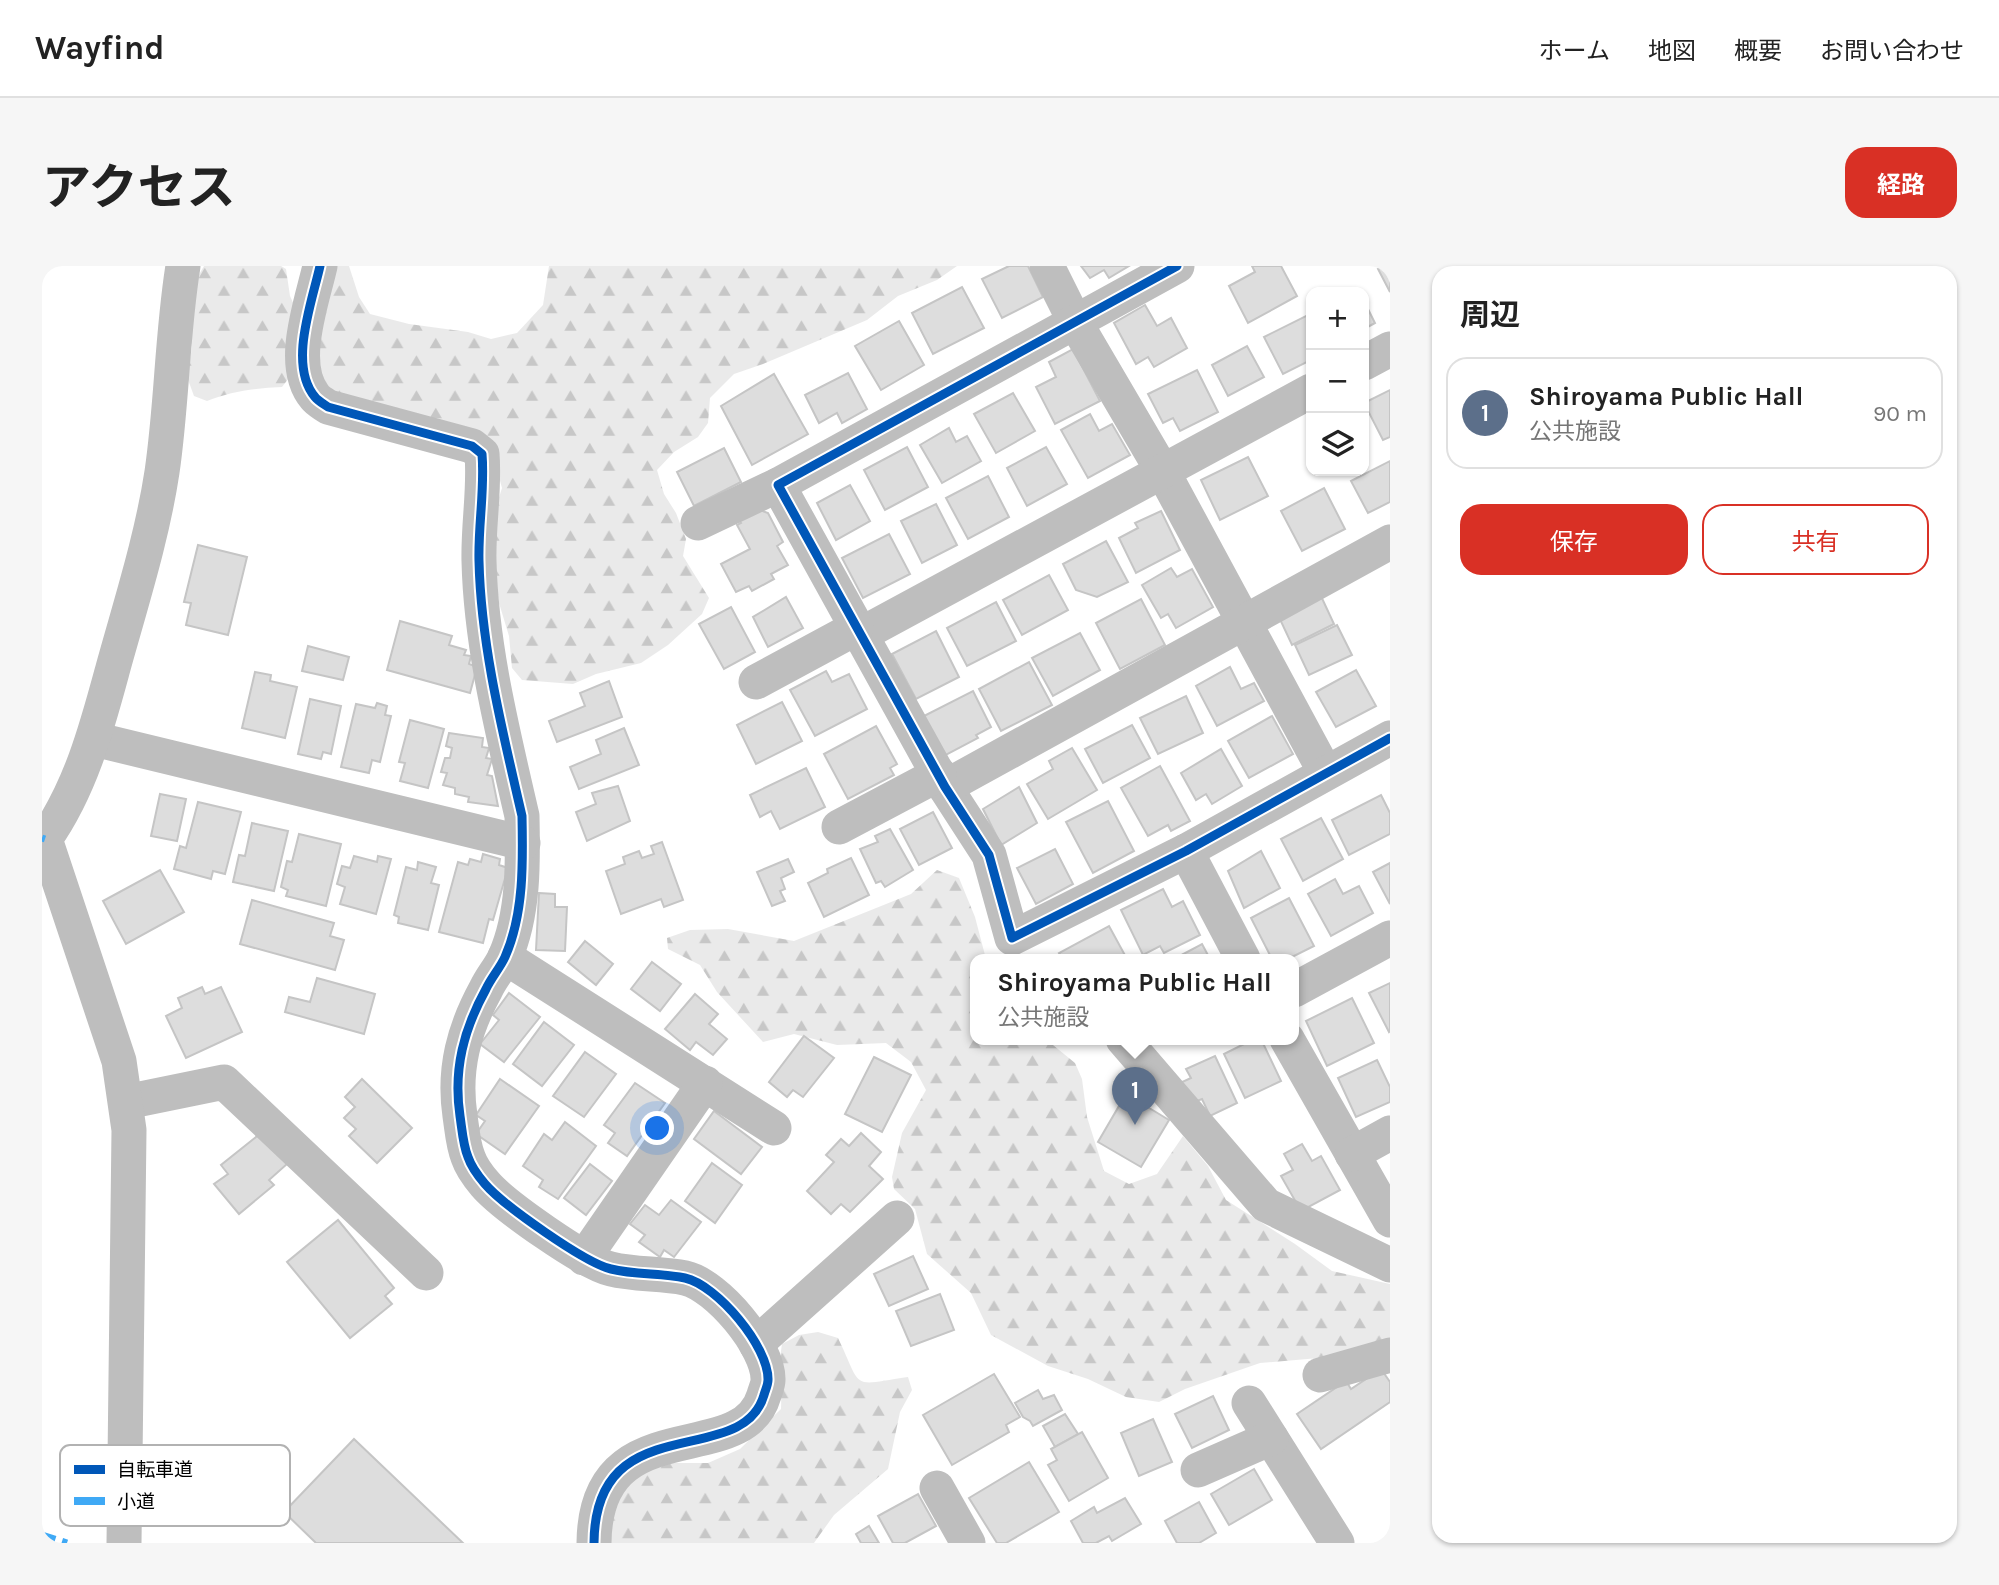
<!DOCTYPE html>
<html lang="ja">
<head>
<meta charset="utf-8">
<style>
  body { margin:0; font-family:Karla,"Noto Sans JP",sans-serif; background:#f6f6f6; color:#222 }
  .controls { position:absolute; right:21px; top:21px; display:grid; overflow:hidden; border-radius:14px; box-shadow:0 2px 5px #0004 }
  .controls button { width:63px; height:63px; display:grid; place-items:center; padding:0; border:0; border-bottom:2px solid #e0e0e0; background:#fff; color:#222; font:35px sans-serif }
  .you { position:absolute; left:616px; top:863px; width:24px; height:24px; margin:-18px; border:5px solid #fff; border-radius:50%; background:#1a73e8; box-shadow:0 0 0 10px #1a73e833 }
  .badge { display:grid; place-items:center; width:46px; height:46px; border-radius:50%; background:#d93025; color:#fff; font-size:23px; font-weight:700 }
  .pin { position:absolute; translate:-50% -58px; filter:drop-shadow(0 2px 4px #0008) }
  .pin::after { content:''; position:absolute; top:37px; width:24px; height:21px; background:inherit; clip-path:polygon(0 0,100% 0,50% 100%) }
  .popup { position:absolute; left:928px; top:688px; width:329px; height:91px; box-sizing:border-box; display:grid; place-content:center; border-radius:14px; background:#fff; filter:drop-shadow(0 2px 5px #0005); font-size:23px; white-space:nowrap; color:#767676 }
  .popup b { font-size:26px; color:#222 }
  .popup::after { content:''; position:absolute; left:50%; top:100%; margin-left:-14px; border:14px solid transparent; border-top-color:#fff }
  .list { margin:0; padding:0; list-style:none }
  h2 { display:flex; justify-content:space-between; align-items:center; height:91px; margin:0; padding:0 28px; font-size:30px }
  h2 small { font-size:23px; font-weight:400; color:#767676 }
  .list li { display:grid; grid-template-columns:46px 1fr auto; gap:21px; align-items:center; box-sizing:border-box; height:112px; margin:0 14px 14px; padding:0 14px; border:2px solid #e0e0e0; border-radius:21px }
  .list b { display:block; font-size:26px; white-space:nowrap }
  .list p { margin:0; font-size:23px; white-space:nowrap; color:#767676 }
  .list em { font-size:23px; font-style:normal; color:#767676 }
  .actions { display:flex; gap:14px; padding:21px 28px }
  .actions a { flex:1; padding:16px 0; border:2px solid #d93025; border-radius:21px; text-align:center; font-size:24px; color:#d93025 }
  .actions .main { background:#d93025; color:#fff }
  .icon { flex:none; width:38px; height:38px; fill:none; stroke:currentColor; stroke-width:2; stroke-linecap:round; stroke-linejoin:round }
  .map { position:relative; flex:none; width:1348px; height:1277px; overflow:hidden; border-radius:21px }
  header { display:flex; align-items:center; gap:42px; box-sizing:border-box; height:98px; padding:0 35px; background:#fff; border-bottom:2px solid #e0e0e0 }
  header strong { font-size:33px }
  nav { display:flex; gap:38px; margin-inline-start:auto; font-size:24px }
  .intro { display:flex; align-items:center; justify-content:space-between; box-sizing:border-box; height:168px; padding:0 42px }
  h1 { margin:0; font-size:49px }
  .button { padding:18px 32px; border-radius:21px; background:#d93025; color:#fff; font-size:24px; font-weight:700 }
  main { display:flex; gap:42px; padding:0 42px }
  aside { flex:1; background:#fff; border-radius:21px; box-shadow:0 2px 5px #0004 }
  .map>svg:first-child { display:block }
  .forest { fill:url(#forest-firs) }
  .building { fill:#ddd; stroke:#c5c5c5; stroke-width:2 }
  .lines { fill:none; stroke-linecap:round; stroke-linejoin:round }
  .minor { stroke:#bebebe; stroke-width:35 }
  .quiet { stroke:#3fa9f5; stroke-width:7; stroke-dasharray:14 7; stroke-linecap:butt }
  .cycleway-casing { stroke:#fff; stroke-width:13 }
  .cycleway { stroke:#0057b8; stroke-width:9 }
  .key { fill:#fff; stroke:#b2b2b2; stroke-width:2 }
  .key-label { font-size:19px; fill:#000 }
</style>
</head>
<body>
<header>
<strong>Wayfind</strong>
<nav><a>ホーム</a><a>地図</a><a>概要</a><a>お問い合わせ</a></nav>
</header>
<div class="intro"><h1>アクセス</h1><a class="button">経路</a></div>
<main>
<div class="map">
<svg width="1348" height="1277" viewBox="0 0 1348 1277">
  <defs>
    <pattern id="forest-firs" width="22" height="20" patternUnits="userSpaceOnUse" patternTransform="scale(1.75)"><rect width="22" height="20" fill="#eaeaea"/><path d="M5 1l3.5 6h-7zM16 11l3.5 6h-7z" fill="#c7c7c7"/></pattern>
  </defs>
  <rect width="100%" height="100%" fill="#fff"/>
  <g class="forest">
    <path d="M162 0H239L244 3 248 30 254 43 250 108 240 121C214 122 189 125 165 135L152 130 145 111 150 81 147 62 155 12Z"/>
    <polygon points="290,0 307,0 317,31 328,48 367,58 426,66 449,73 475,67 501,39 507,0 915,0 895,14 856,30 825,54 721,98 692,108 668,132 666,157 656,171 632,186 615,204 622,228 634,247 644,273 641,290 667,332 660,348 626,379 599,397 554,408 531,418 480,414 470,402 467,370 457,337 448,260 460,222 451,190 284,125 271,99"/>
    <polygon points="895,604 917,612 933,651 944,693 934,693 934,773 987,773 1011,779 1033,797 1040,813 1045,851 1062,905 1087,918 1115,908 1141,870 1166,900 1184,934 1253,978 1290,1005 1348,1018 1348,1073 1277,1092 1218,1097 1143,1123 1117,1136 1084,1131 1046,1113 1006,1100 949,1069 929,1027 885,988 873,943 852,923 850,911 860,867 884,824 869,796 844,777 795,779 752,768 721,776 675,726 658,699 626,683 625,672 648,664 686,663 752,675 869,628"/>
    <path d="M776 1066 796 1072C821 1124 807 1120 866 1111L870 1124 858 1146 846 1203 792 1249 772 1277H566L579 1214 619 1197H666L698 1183 739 1143C740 1121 736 1100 740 1078L757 1069Z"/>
  </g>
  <g class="building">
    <polygon points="967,0 986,0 1001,31 960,52 940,13"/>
    <polygon points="1039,0 1087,0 1067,12 1062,4 1048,12"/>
    <polygon points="1210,0 1239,0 1255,30 1206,57 1187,20 1213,6"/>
    <polygon points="1342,0 1348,0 1348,26 1336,3"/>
    <polygon points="920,21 942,62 891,88 870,47"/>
    <polygon points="1322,35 1333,57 1322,63"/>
    <polygon points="1103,39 1115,60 1129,52 1145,82 1112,101 1106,91 1094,98 1072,57"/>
    <polygon points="1268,48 1269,94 1241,108 1222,71"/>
    <polygon points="857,55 882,99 839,124 813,80"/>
    <polygon points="1205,80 1222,111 1186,130 1170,99"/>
    <polygon points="1031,83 1058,135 1013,158 994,121 1014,111 1007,96"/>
    <polygon points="1155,104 1176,146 1138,165 1131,152 1121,157 1106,128"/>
    <polygon points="806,107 825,143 800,157 795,147 777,157 763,129"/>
    <polygon points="732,108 766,168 710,199 679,140"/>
    <polygon points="1348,124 1348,171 1341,174 1322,137"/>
    <polygon points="971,127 993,165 954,187 932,148"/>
    <polygon points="1048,148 1057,165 1070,158 1088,189 1046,212 1019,164"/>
    <polygon points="907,162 914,176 925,170 939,195 900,217 878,179"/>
    <polygon points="865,181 886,221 843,244 822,204"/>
    <polygon points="1004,181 1025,218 985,240 965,202"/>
    <polygon points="682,182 699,216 652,240 635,206"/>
    <polygon points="1206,191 1226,230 1178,254 1159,214"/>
    <polygon points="1348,195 1348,236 1326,247 1309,215"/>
    <polygon points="946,210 967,251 926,273 904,232"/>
    <polygon points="808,219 828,255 794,274 775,237"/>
    <polygon points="1282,222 1303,263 1260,285 1239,245"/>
    <polygon points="894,238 915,279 880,297 859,255"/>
    <polygon points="715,243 726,247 741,276 735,280 746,299 729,308 732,313 710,325 707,320 694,326 679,298 708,283 695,259 699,257 696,253"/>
    <polygon points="1119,245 1138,284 1094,307 1077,272 1096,262 1093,257"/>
    <polygon points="847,268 868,308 821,332 800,292"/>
    <polygon points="1064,275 1086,316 1055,331 1034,324 1021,298"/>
    <polygon points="156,279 205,291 186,369 144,359 149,337 142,336"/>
    <polygon points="1129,302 1135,311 1150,303 1171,341 1134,362 1126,348 1119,352 1100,319"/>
    <polygon points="1007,309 1026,344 980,369 961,334"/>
    <polygon points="1278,328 1292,358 1250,379 1236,349"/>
    <polygon points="744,331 761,362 726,381 711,351"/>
    <polygon points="1099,333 1123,379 1078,403 1054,357"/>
    <polygon points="954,336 974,375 925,400 905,362"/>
    <polygon points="689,341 713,386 682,403 657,358"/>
    <polygon points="358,355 410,370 407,379 424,384 422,389 429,390 427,398 435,401 428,427 345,404"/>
    <polygon points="1295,359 1310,389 1267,409 1253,379"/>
    <polygon points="894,365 917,411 874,433 850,388"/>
    <polygon points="1038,367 1058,404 1011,430 990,392"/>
    <polygon points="266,380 307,391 301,414 260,405"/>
    <polygon points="987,396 1010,439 959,465 937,423"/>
    <polygon points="1188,401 1199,423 1212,417 1222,435 1175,460 1154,420"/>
    <polygon points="1314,404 1334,440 1294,461 1274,426"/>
    <polygon points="784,405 790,416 807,408 825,443 773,470 748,424"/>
    <polygon points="213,406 229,409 228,415 255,421 243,472 200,462"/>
    <polygon points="567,415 580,451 515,476 507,455 543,440 538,427"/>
    <polygon points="931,425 949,461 934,469 936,472 900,491 880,451"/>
    <polygon points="1144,430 1161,467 1116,488 1098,452"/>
    <polygon points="268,433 299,440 289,488 281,486 279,493 256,488"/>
    <polygon points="740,436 760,475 714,498 695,459"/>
    <polygon points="335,437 345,440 343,449 349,450 338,496 330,494 327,507 299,501 314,438 333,442"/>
    <polygon points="1230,450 1251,488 1207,512 1186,475"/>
    <polygon points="368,454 402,463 386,522 358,515 363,497 357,496"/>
    <polygon points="1090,459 1108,492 1061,517 1043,483"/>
    <polygon points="834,460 855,498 848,502 852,509 806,533 782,488"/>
    <polygon points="582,462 597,499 537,523 528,501 559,488 554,474"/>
    <polygon points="407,467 441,472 440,481 447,482 444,492 450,493 445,509 450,510 456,540 426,536 427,531 413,528 413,522 401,519 405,507 399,506 403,492 408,492 410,482 404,480"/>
    <polygon points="1030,482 1055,524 1006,553 985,518 1011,503 1007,495"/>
    <polygon points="1179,483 1200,520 1170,538 1164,528 1154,534 1139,507"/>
    <polygon points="1118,500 1148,555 1129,565 1126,559 1106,570 1079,522"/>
    <polygon points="764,502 783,541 738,563 729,545 718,551 708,529"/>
    <polygon points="576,520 588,555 545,575 534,546 554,538 550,527"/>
    <polygon points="977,521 995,557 959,579 941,543"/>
    <polygon points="118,528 144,533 135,575 109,570"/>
    <polygon points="1339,529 1348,547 1348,568 1307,589 1290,554"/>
    <polygon points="1066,535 1092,585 1051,607 1024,556"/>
    <polygon points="156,536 199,546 183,608 171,605 169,613 132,603 138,580 144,582"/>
    <polygon points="891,546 910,582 877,599 858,563"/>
    <polygon points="1279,552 1301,593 1261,615 1239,573"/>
    <polygon points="210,557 246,565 232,625 191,616 197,589 203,590"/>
    <polygon points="848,563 871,604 843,621 839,615 834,617 818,583 836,576 833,570"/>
    <polygon points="257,568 299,578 284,640 244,630 246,624 239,621 245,595 250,596"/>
    <polygon points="620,576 641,634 622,641 619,633 579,648 564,605 583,598 581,591 597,585 600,592 612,588 609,580"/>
    <polygon points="1013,583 1031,618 994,638 975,602"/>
    <polygon points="1219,585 1238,622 1202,642 1186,605"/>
    <polygon points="441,588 458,593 457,599 466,602 451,654 447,653 441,677 397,666 416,596 426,599 428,593 439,596"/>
    <polygon points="312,590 335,596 336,590 349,593 334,648 298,638 303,621 295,618 300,600 308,602"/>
    <polygon points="809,592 827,629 782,651 766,617 786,607 785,603"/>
    <polygon points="746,593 752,606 739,612 743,623 738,625 743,635 730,640 715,606"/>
    <polygon points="376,596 394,601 389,617 397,619 386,664 356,657 357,651 352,649 364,601 375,604"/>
    <polygon points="1348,597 1348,638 1331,606"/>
    <polygon points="118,604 142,646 84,678 61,635"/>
    <polygon points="1293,613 1301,628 1317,620 1331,647 1289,670 1266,628"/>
    <polygon points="1121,623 1130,641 1141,635 1158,669 1122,687 1118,680 1101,689 1079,644"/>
    <polygon points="497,627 513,628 513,641 525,641 523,685 494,684"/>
    <polygon points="1247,632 1272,680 1246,693 1230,693 1209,652"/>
    <polygon points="210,634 292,657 288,670 302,674 293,704 198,678"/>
    <polygon points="1067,660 1085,693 1021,693 1017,687"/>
    <polygon points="543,675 571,698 554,719 526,696"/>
    <polygon points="1160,678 1168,693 1132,693"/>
    <polygon points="610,696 639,718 618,745 589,723"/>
    <polygon points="275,712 333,728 322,768 243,746 247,731 268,736"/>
    <polygon points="1348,717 1348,765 1347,766 1327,727"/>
    <polygon points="160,721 163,728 179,721 200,766 144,792 124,750 140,742 136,732"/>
    <polygon points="467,727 498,751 462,796 438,778 457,754 451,749"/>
    <polygon points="653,728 676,748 667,758 685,773 671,789 654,776 648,784 623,763"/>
    <polygon points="1310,732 1332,777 1285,800 1264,755"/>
    <polygon points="502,756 532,779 500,820 471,798"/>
    <polygon points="762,770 792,792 761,831 751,824 745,831 727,816"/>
    <polygon points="1212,773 1219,773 1239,815 1203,832 1182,788"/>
    <polygon points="543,786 574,808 542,851 511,830"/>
    <polygon points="1173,790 1195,837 1168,850 1160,833 1147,838 1138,817 1149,812 1144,803"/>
    <polygon points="832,791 869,809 840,866 803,848"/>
    <polygon points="1335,794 1348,821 1348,836 1314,851 1296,812"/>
    <polygon points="320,813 370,862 335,897 307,870 314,863 302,852 313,841 303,831"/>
    <polygon points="458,813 497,840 463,888 434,868 443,855 434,849"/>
    <polygon points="593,817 623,837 585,890 566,877 573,867 562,859"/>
    <polygon points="1084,828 1127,854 1099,901 1056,876"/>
    <polygon points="672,845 720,881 699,908 652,873"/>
    <polygon points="523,856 554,880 516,933 497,921 501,914 481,900 502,868 510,874"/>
    <polygon points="219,867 245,898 227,914 232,919 197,948 172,918 186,908 179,899"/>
    <polygon points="819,867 839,886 827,900 841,913 808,946 799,938 789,948 765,925 792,896 784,889 799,873 807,880"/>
    <polygon points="1260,878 1270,895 1279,890 1298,924 1259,945 1239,910 1251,904 1242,888"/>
    <polygon points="670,897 700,919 673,957 643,935"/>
    <polygon points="548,898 570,915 544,949 522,932"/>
    <polygon points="629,934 659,956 632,991 622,984 618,991 597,976 603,969 588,958 603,939 617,949"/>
    <polygon points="296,954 352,1022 343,1030 350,1038 308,1072 245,996"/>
    <polygon points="871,990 886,1023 847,1040 832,1008"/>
    <polygon points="898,1028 912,1064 869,1080 854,1045"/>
    <polygon points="1339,1103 1348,1116 1348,1136 1279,1183 1255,1148 1304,1115 1309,1123"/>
    <polygon points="952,1108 978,1151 964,1159 967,1166 910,1199 881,1149"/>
    <polygon points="996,1124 1001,1133 1012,1129 1020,1144 991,1160 988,1155 981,1151 973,1137"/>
    <polygon points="1171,1130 1187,1164 1150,1182 1133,1148"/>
    <polygon points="1023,1148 1036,1168 1013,1181 1001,1160"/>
    <polygon points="1111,1153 1130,1196 1097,1210 1079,1167"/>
    <polygon points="1040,1166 1066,1212 1027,1235 1006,1199 1015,1194 1009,1183"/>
    <polygon points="312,1173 421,1277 274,1277 242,1246"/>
    <polygon points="987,1196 1017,1246 964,1277 955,1277 927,1232"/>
    <polygon points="1212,1203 1230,1234 1187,1259 1169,1228"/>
    <polygon points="876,1228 894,1260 863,1277 851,1277 836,1250"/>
    <polygon points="1083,1232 1099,1258 1070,1275 1067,1270 1054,1277 1041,1277 1029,1255 1052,1241 1055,1247"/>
    <polygon points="1157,1236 1174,1267 1157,1277 1135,1277 1123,1255"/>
    <polygon points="827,1260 837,1277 819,1277 814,1268"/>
  </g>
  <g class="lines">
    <g class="minor">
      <path d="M278 0C270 36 246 99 273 131 276 135 282 138 286 141L430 180 440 188C443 223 436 259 437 295 439 381 461 467 480 550 481 596 482 648 463 691 458 702 449 712 444 723 422 763 411 803 418 850 420 863 421 879 426 891 429 900 437 911 443 918 461 939 543 997 569 1003 593 1009 619 1007 643 1012 675 1019 727 1081 726 1114 726 1119 723 1125 722 1129 700 1205 553 1139 552 1277"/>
      <polyline points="1005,0 1033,56 1121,206 1283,506"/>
      <polyline points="1135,0 736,219 903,521 947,589 970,672 1144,585 1348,472"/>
      <polyline points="1322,97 1348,83"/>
      <polyline points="656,257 736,219"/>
      <polyline points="818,369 1269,125"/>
      <polyline points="714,416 814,362"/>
      <polyline points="52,473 481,577"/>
      <polyline points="903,521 1348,276"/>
      <polyline points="797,561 897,508"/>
      <polyline points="1144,585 1201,693"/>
      <polyline points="463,691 732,862"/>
      <polyline points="1252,724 1348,672"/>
      <polyline points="1081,773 1224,939 1348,999"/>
      <polyline points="1245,773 1348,954"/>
      <polyline points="84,836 182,816 384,1007"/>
      <polyline points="1310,888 1348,867"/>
      <polyline points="542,992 663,817"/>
      <polyline points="714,1078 855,952"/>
      <polyline points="1278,1109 1348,1089"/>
      <polyline points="1207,1137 1295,1277"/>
      <polyline points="1156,1204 1229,1172"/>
      <polyline points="895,1222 926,1277"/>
      <path d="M82 1277 87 864 77 795 3 573C39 522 55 461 71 402 89 337 110 272 120 206 130 138 130 68 141 0"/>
    </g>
    <g class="quiet">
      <polyline points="0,572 3,573"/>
      <polyline points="0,1269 25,1277"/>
    </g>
    <g class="cycleway-casing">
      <g id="cycleway">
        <path d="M278 0C270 36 246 99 273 131 276 135 282 138 286 141L430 180 440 188C443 223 436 259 437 295 439 381 461 467 480 550 481 596 482 648 463 691 458 702 449 712 444 723 422 763 411 803 418 850 420 863 421 879 426 891 429 900 437 911 443 918 461 939 543 997 569 1003 593 1009 619 1007 643 1012 675 1019 727 1081 726 1114 726 1119 723 1125 722 1129 700 1205 553 1139 552 1277"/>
        <polyline points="1135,0 736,219 903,521 947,589 970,672 1144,585 1348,472"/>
      </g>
    </g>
    <use href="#cycleway" class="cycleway"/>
  </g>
  <rect x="18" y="1179" width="230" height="81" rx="10" class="key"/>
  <rect x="32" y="1199" width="31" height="9" fill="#0057b8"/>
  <rect x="32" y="1231" width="31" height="8" fill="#3fa9f5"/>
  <g class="key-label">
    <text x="75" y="1210">自転車道</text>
    <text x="75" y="1242">小道</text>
  </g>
</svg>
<div class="controls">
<button>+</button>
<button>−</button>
<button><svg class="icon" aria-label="layers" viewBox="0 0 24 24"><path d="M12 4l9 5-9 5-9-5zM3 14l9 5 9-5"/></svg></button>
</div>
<div class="you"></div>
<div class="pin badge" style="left:1093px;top:859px;background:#5c6f8a">1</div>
<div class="popup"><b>Shiroyama Public Hall</b>公共施設</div>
</div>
<aside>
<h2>周辺<small></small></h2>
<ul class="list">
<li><span class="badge" style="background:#5c6f8a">1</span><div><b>Shiroyama Public Hall</b><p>公共施設</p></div><em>90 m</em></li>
</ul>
<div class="actions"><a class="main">保存</a><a>共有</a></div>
</aside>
</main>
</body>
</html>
